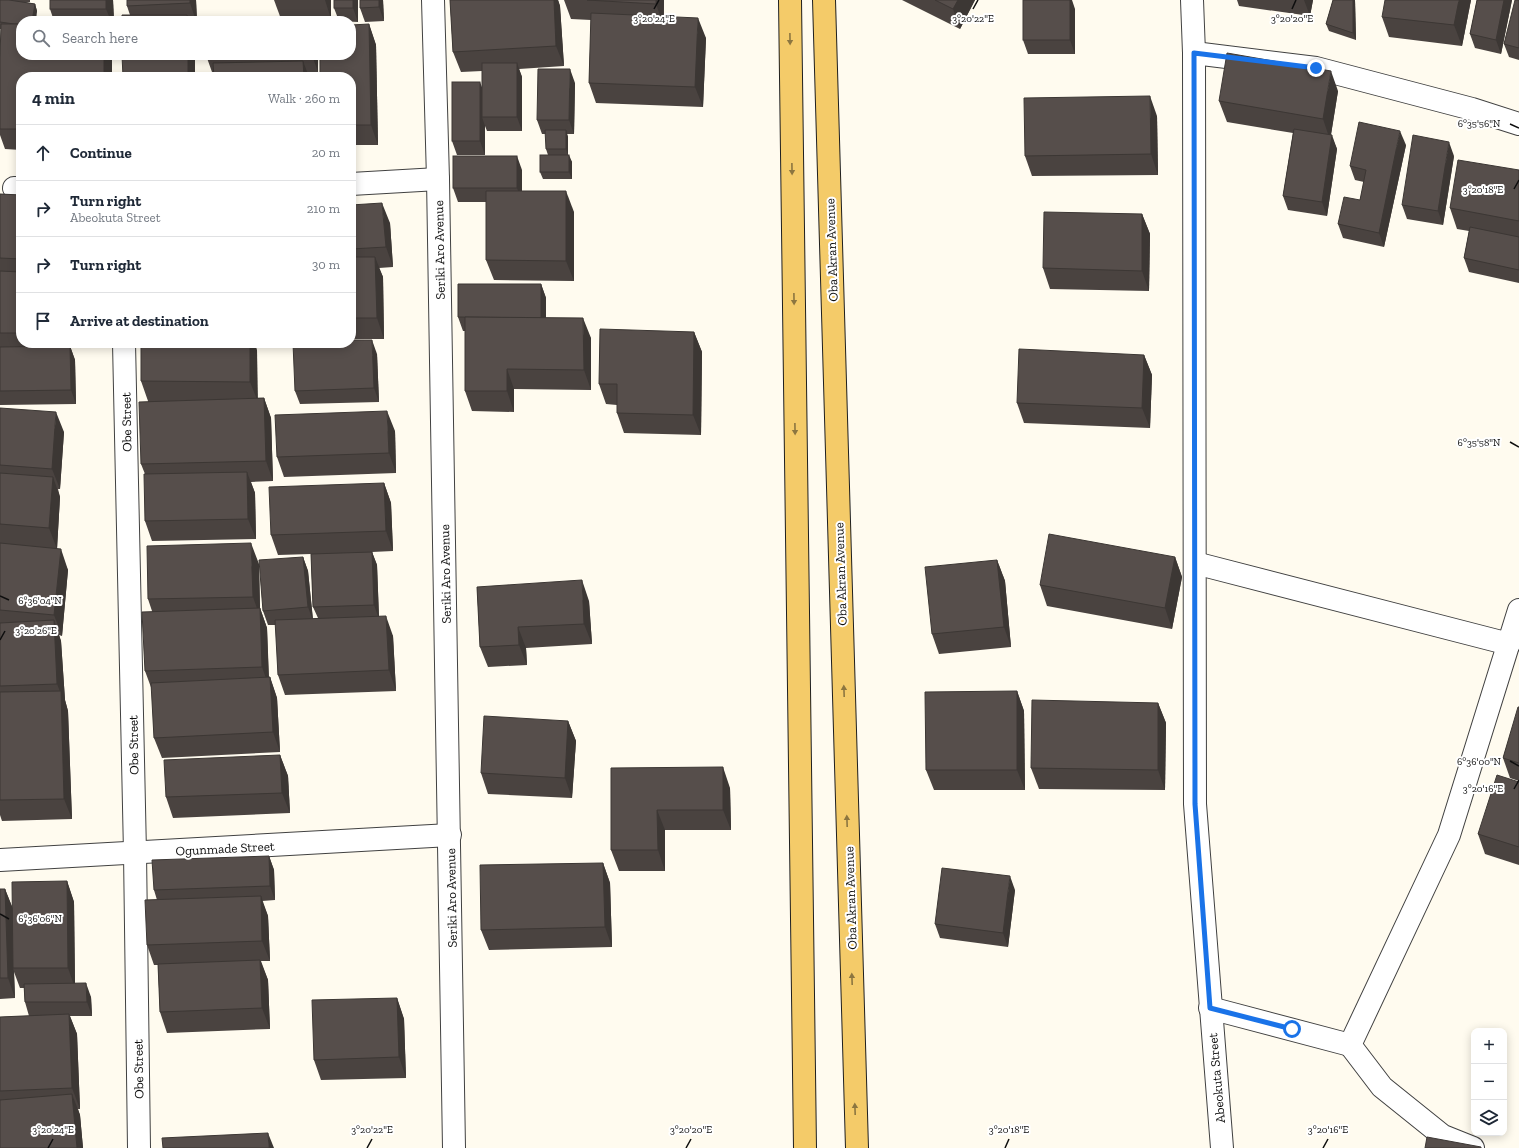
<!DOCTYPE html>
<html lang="en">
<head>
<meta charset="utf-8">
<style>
  body { margin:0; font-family:"Zilla Slab",serif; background:#f6f6f7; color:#1f2937 }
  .controls { position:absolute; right:12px; bottom:12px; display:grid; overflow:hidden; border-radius:8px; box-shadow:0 2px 10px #0003 }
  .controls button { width:36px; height:36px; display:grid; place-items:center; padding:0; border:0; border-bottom:1px solid #e0e1e3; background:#fff; color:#1f2937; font:20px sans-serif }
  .stop { position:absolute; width:12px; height:12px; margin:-9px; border:3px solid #1a73e8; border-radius:50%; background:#fff }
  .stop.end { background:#1a73e8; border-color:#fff; box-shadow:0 1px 4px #0008 }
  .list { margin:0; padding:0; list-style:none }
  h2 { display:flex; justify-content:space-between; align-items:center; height:52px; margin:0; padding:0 16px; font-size:17px }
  h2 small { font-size:13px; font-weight:400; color:#747a83 }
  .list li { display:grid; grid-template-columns:26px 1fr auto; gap:12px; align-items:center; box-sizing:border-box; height:56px; padding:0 16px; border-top:1px solid #e0e1e3 }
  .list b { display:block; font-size:15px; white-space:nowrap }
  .list p { margin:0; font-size:13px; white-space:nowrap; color:#747a83 }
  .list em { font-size:13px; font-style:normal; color:#747a83 }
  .icon { flex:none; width:22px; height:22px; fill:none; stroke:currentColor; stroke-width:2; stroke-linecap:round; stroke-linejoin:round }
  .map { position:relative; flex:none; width:1519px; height:1148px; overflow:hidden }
  .search { position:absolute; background:#fff; box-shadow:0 2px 10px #0003; left:16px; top:16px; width:340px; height:44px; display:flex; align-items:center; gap:10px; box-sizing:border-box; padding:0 14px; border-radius:16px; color:#747a83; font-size:15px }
  .panel { position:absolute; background:#fff; box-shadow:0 2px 10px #0003; left:16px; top:72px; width:340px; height:276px; border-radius:16px }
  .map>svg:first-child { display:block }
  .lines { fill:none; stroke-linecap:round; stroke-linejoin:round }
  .minor-casing { stroke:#414141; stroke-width:24 }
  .major-casing { stroke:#1f1f1f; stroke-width:24 }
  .minor { stroke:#fff; stroke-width:22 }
  .major { stroke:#f4cb69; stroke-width:22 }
  .wall { fill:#4a4340 }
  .shaded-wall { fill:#3c3734 }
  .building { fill:#564e4b; stroke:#3c3734 }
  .oneway { fill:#8c7640 }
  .route { stroke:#1a73e8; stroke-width:5 }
  .ticks { fill:none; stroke:#0e0e0e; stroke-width:1.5 }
  .labels { text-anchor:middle; stroke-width:4; stroke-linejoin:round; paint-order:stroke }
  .street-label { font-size:13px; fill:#0e0e0e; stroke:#fff }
  .ticks-label { font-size:10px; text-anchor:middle; fill:#0e0e0e; stroke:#fff; stroke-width:4; stroke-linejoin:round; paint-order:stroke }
</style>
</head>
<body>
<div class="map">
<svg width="1519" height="1148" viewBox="0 0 1519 1148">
  <rect width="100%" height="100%" fill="#fffbef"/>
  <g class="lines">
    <g class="minor-casing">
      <g id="minor">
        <polyline points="433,0 438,179 454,1148"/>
        <polyline points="1192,0 1194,53 1195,804 1222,1148"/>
        <polyline points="1194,53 1316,68 1472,109 1519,124"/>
        <polyline points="351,184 438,179"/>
        <polyline points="14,188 21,189"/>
        <polyline points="124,343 135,853 139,1148"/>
        <polyline points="1195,563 1509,644"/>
        <polyline points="0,860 450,835"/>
        <polyline points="1210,1008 1350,1045 1449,835 1519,610"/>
        <polyline points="1350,1045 1382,1087 1443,1136 1473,1148"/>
      </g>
    </g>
    <g class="major-casing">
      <g id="major">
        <polyline points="790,0 805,1148"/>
        <polyline points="824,0 857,1148"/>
      </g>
    </g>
    <use href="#minor" class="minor"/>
    <use href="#major" class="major"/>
  </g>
  <g class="wall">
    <polygon points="0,0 30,0 30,2 25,2 35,4 37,11 21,55 112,55 112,77 21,77 21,150 5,149 0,135 0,57 1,29 0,29"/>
    <polygon points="50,0 113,0 114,21 54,21 50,9"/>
    <polygon points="127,0 196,0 197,21 122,21 130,15 127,6"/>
    <polygon points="274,0 331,0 331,19 281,19"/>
    <polygon points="358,0 358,22 339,21 334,8"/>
    <polygon points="360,0 383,0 384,21 365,22 360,8"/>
    <polygon points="450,0 558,0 560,6 564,66 519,69 522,77 522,131 487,131 485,126 485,155 457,155 452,141 482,87 482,71 461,72 453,52"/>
    <polygon points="564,0 664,0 664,16 706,38 703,107 596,103 589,83 591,20 571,19"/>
    <polygon points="902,0 975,0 960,29"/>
    <polygon points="1237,0 1313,0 1310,16 1239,6"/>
    <polygon points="1333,0 1355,0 1356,40 1329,31 1326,24"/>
    <polygon points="1471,0 1462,46 1389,37 1382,17"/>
    <polygon points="1477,0 1512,0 1501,54 1475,48 1470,34"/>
    <polygon points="1519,0 1519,60 1509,57 1504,44"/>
    <polygon points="1075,9 1075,54 1028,54 1023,40"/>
    <polygon points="369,24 376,45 378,145 351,145 351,77"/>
    <polygon points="207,55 318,55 318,72 307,72 309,77 214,77 213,72 212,72 207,58"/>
    <polygon points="575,83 574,134 567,134 568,137 568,155 572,162 572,179 543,179 540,172 548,155 546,149 546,134 542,134 537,120"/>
    <polygon points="1338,91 1331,135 1337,149 1327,216 1288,210 1283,196 1293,133 1227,122 1219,101"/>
    <polygon points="1157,116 1158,175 1032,176 1025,156"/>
    <polygon points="1406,145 1384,247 1343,238 1338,224 1360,200 1364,182 1355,180 1350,166"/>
    <polygon points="1454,156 1443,225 1407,219 1402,205"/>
    <polygon points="522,170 522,191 574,212 574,281 494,280 486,260 486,202 458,202 453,188"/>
    <polygon points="1519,170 1519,283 1469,272 1464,258 1469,231 1457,229 1450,208"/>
    <polygon points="0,194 21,195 21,343 64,343 64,346 70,346 75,360 76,404 0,405"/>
    <polygon points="351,205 390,223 393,267 379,268 383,277 384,339 351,339"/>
    <polygon points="1142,214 1150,234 1149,291 1050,289 1043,268"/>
    <polygon points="541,284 546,298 546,318 591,338 591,390 514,389 514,412 472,411 465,391 465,331 463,331 458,317"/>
    <polygon points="694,332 702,352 701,435 624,433 617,413 617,405 606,404 599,384"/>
    <polygon points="257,350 257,398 264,398 271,418 273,481 251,482 255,493 256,539 152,541 145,521 145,474 141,464 148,401 141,381"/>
    <polygon points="377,354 379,402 300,404 295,391"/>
    <polygon points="1144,355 1152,375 1150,428 1024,423 1017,403"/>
    <polygon points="0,408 64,432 60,489 58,489 60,497 57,549 68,570 62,636 59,635 61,641 65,700 68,711 72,819 2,821 0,815"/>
    <polygon points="395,431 396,473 284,477 277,457"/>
    <polygon points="384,483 391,503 393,551 372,552 377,565 379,616 393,636 396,691 285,695 278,675 276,625 268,625 263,611 303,557 308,571 313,619 318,618 313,607 311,554 278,555 271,535"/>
    <polygon points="1175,557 1182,577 1172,629 1047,606 1040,585"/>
    <polygon points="997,560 1005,581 1011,647 939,654 932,634"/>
    <polygon points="259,564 260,608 267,628 269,677 270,677 277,698 280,752 162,758 154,738 152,690 145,671 152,611 148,599"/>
    <polygon points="477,587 589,601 592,644 526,648 527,665 488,667 480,647"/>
    <polygon points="1017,691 1024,711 1025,790 934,790 926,770"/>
    <polygon points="1158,703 1166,723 1165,790 1039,789 1031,768"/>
    <polygon points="1519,707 1519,781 1510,778 1503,758"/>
    <polygon points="568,721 576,741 572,798 488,794 481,773"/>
    <polygon points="280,755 288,776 290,813 173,818 166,797"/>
    <polygon points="611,768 730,788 731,830 665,830 665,871 619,871 611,850"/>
    <polygon points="1519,782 1519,865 1485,854 1478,834"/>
    <polygon points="269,856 274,870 275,900 262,901 268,916 270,961 261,961 268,980 270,1029 167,1033 160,1012 158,965 154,965 147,945 157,900 154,890"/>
    <polygon points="603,863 610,883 612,947 489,950 481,930"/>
    <polygon points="67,881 74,902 75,983 91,997 92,1016 70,1016 77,1034 80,1109 78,1109 80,1115 83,1148 0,1148 0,1017 29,1016 25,1002 24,988 20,988 14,972 15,998 0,999 0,889 5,889 13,909"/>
    <polygon points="1015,890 1008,947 940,938 935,924"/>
    <polygon points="397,998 404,1019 406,1078 321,1080 314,1060"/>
  </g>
  <g class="shaded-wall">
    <polygon points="106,0 113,0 114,21 111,21 106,9"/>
    <polygon points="190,0 196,0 197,21 196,21 190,3"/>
    <polygon points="325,0 331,0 331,19"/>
    <polygon points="353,0 358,0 358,22 353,8"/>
    <polygon points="379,0 383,0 384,21 379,7"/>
    <polygon points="554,0 558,0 560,6 564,66 556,46"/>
    <polygon points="656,0 664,0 663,24 656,4"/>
    <polygon points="958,0 975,0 960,29 953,9"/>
    <polygon points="1070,0 1072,0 1075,9 1075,54 1070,40"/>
    <polygon points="1304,0 1313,0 1310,16"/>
    <polygon points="1353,0 1355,0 1356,40 1353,33"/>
    <polygon points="1459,0 1471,0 1462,46 1454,25"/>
    <polygon points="1504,0 1512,0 1501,54 1496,40"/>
    <polygon points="35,4 37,11 36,21 32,21"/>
    <polygon points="698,18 706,38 703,107 695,87"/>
    <polygon points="369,24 376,45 378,145 371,125"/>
    <rect x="104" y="55" width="8" height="22"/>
    <rect x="188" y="55" width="7" height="22"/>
    <polygon points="313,55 318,55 318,72 313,58"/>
    <polygon points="303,61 309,77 304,77"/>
    <polygon points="517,63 522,77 522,131 517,117"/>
    <polygon points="570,69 575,83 574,134 569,120"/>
    <polygon points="1331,71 1338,91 1330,140 1323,119"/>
    <polygon points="480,82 485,95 482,117 485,126 485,155 480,141"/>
    <polygon points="1150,96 1157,116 1158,175 1151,154"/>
    <polygon points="566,130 568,137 568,156 566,149"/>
    <polygon points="1400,131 1406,145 1384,247 1379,233"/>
    <polygon points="1332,135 1337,149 1327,216 1322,202"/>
    <polygon points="1449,142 1454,156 1443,225 1438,211"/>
    <polygon points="569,155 572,162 572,179 569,172"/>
    <polygon points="517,156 522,170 522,202 517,188"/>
    <polygon points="566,191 574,212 574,281 566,261"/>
    <polygon points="382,203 390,223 393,267 386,247"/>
    <polygon points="1142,214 1150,234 1149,291 1142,271"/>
    <polygon points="375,257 383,277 384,339 377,318"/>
    <polygon points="541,284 546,298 546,332 541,318"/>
    <polygon points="583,318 591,338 591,390 584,370"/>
    <polygon points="694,332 702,352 701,435 693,415"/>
    <polygon points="372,340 377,354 379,402 374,388"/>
    <polygon points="59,343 64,343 63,355"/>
    <polygon points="250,343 255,343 257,350 258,402 250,382"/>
    <polygon points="70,346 75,360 76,404 71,390"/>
    <polygon points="1144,355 1152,375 1150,428 1142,408"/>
    <polygon points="507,369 514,389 514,412 507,391"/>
    <polygon points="264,398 271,418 273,481 266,461"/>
    <polygon points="387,411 395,431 396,473 389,453"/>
    <polygon points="56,412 64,432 60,489 52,469"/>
    <polygon points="247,472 255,493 256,539 248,519"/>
    <polygon points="53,477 60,497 57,549 49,528"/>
    <polygon points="384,483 391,503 393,551 386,531"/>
    <polygon points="251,543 259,564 260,608 267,628 269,687 262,667 260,617 253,597"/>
    <polygon points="61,549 68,570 62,636 54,615"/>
    <polygon points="372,552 377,565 379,619 374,605"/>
    <polygon points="303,557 308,571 313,621 308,607"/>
    <polygon points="1175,557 1182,577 1172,629 1165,608"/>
    <polygon points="997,560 1005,581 1011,647 1004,627"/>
    <polygon points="582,580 589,601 592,644 584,624"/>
    <polygon points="386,616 393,636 396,691 389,670"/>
    <polygon points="54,620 61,641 65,700 68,711 72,819 64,799 61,694 57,684"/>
    <polygon points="518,627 526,648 527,665 519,645"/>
    <polygon points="270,677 277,698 280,752 273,732"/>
    <polygon points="1017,691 1024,711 1025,790 1017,770"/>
    <polygon points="1158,703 1166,723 1165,790 1158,770"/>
    <polygon points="568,721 576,741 572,798 565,778"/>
    <polygon points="280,755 288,776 290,813 282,793"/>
    <polygon points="723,767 730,788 731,830 723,810"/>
    <polygon points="657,810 665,830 665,871 658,850"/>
    <polygon points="269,856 274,870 275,900 270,886"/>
    <polygon points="603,863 610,883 612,947 605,927"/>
    <polygon points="1010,876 1015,890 1008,947 1003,933"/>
    <polygon points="67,881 74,902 75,988 68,968"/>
    <polygon points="5,889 13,909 13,968 14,972 15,998 8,978"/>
    <polygon points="261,896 268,916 270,961 262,941"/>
    <polygon points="260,960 268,980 270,1029 262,1008"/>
    <polygon points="86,983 91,997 92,1016 87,1002"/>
    <polygon points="397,998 404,1019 406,1078 399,1057"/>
    <polygon points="69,1014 77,1034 80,1109 72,1088"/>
    <polygon points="72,1094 80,1115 83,1148 77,1148"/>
    <polygon points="268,1133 274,1148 269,1148"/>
  </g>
  <g class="building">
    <polygon points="0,0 9,0 35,4 32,21 21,21 21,24 14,24 0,22"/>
    <rect x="50" y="0" width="56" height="9"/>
    <polygon points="127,0 190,0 190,3 127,6"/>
    <rect x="334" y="0" width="19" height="8"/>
    <polygon points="360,0 379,0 379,7 360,8"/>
    <polygon points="450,0 554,0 556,46 453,52"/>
    <polygon points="587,0 656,0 656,4"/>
    <polygon points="935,0 958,0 953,9"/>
    <rect x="1023" y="0" width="47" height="40"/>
    <polygon points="1333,0 1353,0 1353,33 1326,24"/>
    <polygon points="1385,0 1459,0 1454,25 1382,17"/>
    <polygon points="1477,0 1504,0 1496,40 1470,34"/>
    <polygon points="1515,0 1519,0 1519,48 1504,44"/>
    <polygon points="591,13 698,18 695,87 589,83"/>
    <polygon points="122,15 187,15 188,21 122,21"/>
    <polygon points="1,24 21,24 21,55 104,55 104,77 21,77 21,129 0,129 0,57"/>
    <polygon points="369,24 371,125 351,125 351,77 320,77 320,55 351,55 351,25"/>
    <polygon points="1227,53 1331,71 1323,119 1219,101"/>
    <polygon points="122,55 188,55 188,77 123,77"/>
    <rect x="207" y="55" width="106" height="3"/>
    <polygon points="303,61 304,77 214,77 213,63"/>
    <rect x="482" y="63" width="35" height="54"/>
    <polygon points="538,69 570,69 569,120 537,120"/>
    <rect x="452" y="82" width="28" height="59"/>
    <polygon points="1150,96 1151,154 1025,156 1024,98"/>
    <polygon points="1359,122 1400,131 1379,233 1338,224 1344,197 1360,200 1366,170 1350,166"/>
    <polygon points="1294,129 1332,135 1322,202 1283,196"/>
    <polygon points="545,130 566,130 566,149 546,149"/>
    <polygon points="1413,135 1449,142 1438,211 1402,205"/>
    <rect x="540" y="155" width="29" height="17"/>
    <rect x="453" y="156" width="64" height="32"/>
    <polygon points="1458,160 1519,170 1519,221 1450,208"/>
    <polygon points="486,191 566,191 566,261 486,260"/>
    <polygon points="0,194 21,195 21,259 0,258"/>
    <polygon points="382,203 386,247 351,249 351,205"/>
    <polygon points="1044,212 1142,214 1142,271 1043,268"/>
    <polygon points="1470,227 1519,237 1519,270 1464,258"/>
    <polygon points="351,257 375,257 377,318 351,318"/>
    <polygon points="0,271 21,272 21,333 0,333"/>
    <polygon points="458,284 541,284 541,318 458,317"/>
    <polygon points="465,317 583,318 584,370 507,369 507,391 465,391"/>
    <polygon points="600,329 694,332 693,415 617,413 617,384 599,384"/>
    <polygon points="351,340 372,340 374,388 295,391 293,343 351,343"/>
    <polygon points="141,343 250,343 250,382 141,381"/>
    <polygon points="70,346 71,390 0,391 0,347"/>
    <polygon points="1019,349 1144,355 1142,408 1017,403"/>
    <polygon points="264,398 266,461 141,464 139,402"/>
    <polygon points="0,408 56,412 52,469 0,465"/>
    <polygon points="387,411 389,453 277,457 275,415"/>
    <polygon points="247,472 248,519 145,521 144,474"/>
    <polygon points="0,473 53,477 49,528 0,524"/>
    <polygon points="384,483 386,531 271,535 269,487"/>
    <polygon points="1049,534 1175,557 1165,608 1040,585"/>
    <polygon points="0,543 61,549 54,615 0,610"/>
    <polygon points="251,543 253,597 148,599 147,546"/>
    <polygon points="372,552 374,605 313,607 311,554"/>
    <polygon points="303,557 308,607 263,611 259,560"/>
    <polygon points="997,560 1004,627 932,634 925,567"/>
    <polygon points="582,580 584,624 518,627 519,645 480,647 477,587"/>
    <polygon points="260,608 262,667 145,671 142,612"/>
    <polygon points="386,616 389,670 278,675 275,620"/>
    <polygon points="54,620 57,684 0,686 0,623"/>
    <polygon points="270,677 273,732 154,738 151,683"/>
    <polygon points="61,691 64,799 0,800 0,692"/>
    <polygon points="1017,691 1017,770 926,770 925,692"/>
    <polygon points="1032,700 1158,703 1158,770 1031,768"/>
    <polygon points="1518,707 1519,707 1519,763 1503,758"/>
    <polygon points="484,716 568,721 565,778 481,773"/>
    <polygon points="280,755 282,793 166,797 164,760"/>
    <polygon points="723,767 723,810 657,810 658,850 611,850 611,768"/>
    <polygon points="1497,775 1519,782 1519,847 1478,834"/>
    <polygon points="269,856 270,886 154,890 152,860"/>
    <polygon points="603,863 605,927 481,930 480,865"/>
    <polygon points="942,868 1010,876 1003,933 935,924"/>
    <polygon points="67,881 68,968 13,968 12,882"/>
    <polygon points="0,889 5,889 8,978 0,978"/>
    <polygon points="261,896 262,941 147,945 145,900"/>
    <polygon points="260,960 262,1008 160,1012 158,964"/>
    <polygon points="86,983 87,1002 25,1002 24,984"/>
    <polygon points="397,998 399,1057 314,1060 312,1000"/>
    <polygon points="69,1014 72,1088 0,1091 0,1017"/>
    <polygon points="72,1094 77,1148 0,1148 0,1100"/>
    <polygon points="268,1133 269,1148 163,1148 162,1138"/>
    <polygon points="1427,1137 1481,1147 1481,1148 1425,1148"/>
  </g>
  <defs><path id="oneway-solid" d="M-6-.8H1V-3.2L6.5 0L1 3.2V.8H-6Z"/></defs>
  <g class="oneway">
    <use href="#oneway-solid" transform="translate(790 39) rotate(89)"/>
    <use href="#oneway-solid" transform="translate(792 169) rotate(89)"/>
    <use href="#oneway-solid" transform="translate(794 299) rotate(89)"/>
    <use href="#oneway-solid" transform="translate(795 429) rotate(89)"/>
    <use href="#oneway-solid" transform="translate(844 691) rotate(-92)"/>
    <use href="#oneway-solid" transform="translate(847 821) rotate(-92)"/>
    <use href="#oneway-solid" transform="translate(852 979) rotate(-92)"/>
    <use href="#oneway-solid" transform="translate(855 1109) rotate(-92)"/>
  </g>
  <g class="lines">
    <polyline class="route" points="1292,1029 1210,1008 1195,804 1194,53 1316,68"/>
  </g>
  <path class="ticks" d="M654 9 659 0M973 9 978 0M1292 9 1296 0M1510 124 1519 128M1514 189 1519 180M1510 442 1519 447M0 596 9 600M0 640 5 631M1510 761 1519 766M1514 789 1519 780M0 914 9 919M48 1148 53 1139M367 1148 372 1139M686 1148 691 1139M1005 1148 1009 1139M1323 1148 1328 1139"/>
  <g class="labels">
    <g class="street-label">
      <text transform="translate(439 250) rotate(-91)" y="5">Seriki Aro Avenue</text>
      <text transform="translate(831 250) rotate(-92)" y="5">Oba Akran Avenue</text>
      <text transform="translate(126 422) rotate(-91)" y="5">Obe Street</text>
      <text transform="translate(445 574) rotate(-91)" y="5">Seriki Aro Avenue</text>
      <text transform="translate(840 574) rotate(-92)" y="5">Oba Akran Avenue</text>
      <text transform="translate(133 745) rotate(-91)" y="5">Obe Street</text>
      <text transform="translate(225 848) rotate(-3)" y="5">Ogunmade Street</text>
      <text transform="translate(451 898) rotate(-91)" y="5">Seriki Aro Avenue</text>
      <text transform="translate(850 898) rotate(-92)" y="5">Oba Akran Avenue</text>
      <text transform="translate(138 1069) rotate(-91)" y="5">Obe Street</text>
      <text transform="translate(1216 1078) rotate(-95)" y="5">Abeokuta Street</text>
    </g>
  </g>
  <g class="ticks-label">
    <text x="654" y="22">3°20'24"E</text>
    <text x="973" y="22">3°20'22"E</text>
    <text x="1292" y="22">3°20'20"E</text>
    <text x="1479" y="127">6°35'56"N</text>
    <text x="1483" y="193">3°20'18"E</text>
    <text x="1479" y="446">6°35'58"N</text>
    <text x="40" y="604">6°36'04"N</text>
    <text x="36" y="634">3°20'26"E</text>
    <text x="1479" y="765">6°36'00"N</text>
    <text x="1483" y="792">3°20'16"E</text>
    <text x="40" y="922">6°36'06"N</text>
    <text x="53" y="1133">3°20'24"E</text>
    <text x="372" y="1133">3°20'22"E</text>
    <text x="691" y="1133">3°20'20"E</text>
    <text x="1009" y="1133">3°20'18"E</text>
    <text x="1328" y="1133">3°20'16"E</text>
  </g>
</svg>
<div class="controls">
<button>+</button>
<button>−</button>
<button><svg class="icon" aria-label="layers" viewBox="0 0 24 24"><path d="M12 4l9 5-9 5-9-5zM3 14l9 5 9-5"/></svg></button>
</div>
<div class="stop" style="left:1292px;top:1029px"></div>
<div class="stop end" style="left:1316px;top:68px"></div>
<div class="search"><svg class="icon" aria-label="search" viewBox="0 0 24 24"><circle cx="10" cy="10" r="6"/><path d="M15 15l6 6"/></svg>Search here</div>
<section class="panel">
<h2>4 min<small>Walk · 260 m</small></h2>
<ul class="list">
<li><svg class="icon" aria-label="ahead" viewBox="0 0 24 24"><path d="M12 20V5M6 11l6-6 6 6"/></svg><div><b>Continue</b></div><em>20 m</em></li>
<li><svg class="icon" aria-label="right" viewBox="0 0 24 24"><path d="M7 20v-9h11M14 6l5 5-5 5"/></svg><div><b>Turn right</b><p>Abeokuta Street</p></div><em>210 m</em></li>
<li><svg class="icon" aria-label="right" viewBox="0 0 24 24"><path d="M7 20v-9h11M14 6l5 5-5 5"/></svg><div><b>Turn right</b></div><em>30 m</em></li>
<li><svg class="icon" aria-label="arrive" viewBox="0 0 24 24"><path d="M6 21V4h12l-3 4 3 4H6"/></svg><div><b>Arrive at destination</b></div></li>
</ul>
</section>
</div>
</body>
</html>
